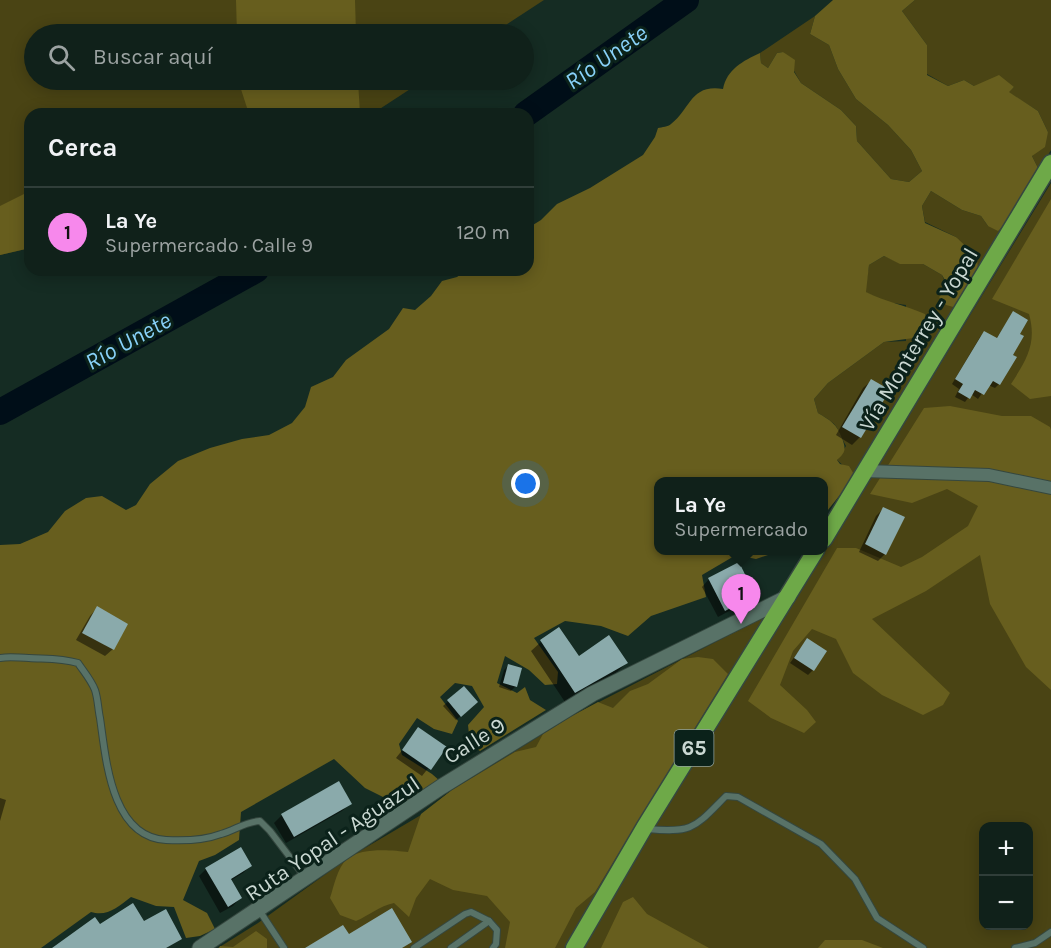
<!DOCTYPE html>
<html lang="es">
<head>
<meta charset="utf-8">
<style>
  body { margin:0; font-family:Karla,sans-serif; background:#192923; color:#f1f3f6 }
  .controls { position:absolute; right:18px; bottom:18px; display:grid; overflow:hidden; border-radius:12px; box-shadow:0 3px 15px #0003 }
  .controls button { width:54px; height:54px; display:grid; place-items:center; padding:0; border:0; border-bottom:2px solid #303e39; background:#10211a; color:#f1f3f6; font:30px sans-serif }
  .you { position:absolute; left:526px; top:484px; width:21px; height:21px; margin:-15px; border:4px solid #fff; border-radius:50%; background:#1a73e8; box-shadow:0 0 0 9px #1a73e833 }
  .badge { display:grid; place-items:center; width:39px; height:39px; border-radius:50%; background:#f788ec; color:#111; font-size:20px; font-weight:700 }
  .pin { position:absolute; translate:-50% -50px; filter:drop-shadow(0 2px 3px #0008) }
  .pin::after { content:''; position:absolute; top:32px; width:21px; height:18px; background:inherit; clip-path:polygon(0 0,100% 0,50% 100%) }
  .popup { position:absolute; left:654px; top:477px; width:174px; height:78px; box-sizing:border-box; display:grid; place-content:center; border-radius:12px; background:#10211a; filter:drop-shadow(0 2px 4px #0005); font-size:20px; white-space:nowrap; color:#9ca3a2 }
  .popup b { font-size:22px; color:#f1f3f6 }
  .popup::after { content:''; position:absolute; left:50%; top:100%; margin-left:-12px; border:12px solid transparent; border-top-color:#10211a }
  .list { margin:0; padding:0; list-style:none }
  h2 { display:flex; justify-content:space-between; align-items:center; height:78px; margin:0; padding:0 24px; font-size:26px }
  h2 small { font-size:20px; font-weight:400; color:#9ca3a2 }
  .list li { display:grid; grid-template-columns:39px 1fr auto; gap:18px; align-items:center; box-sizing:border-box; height:90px; padding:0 24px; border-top:2px solid #303e39 }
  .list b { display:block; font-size:22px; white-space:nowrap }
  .list p { margin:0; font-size:20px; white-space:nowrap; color:#9ca3a2 }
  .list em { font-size:20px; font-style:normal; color:#9ca3a2 }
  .icon { flex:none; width:33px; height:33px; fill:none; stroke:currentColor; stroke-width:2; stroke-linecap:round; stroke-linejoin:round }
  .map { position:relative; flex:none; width:1051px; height:948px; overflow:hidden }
  .search { position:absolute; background:#10211a; box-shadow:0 3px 15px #0003; left:24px; top:24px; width:510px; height:66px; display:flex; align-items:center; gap:15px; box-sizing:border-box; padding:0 21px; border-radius:33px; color:#9ca3a2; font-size:22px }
  .panel { position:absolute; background:#10211a; box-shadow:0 3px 15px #0003; left:24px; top:108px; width:510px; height:168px; border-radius:18px }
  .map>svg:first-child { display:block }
  .green { fill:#4a4414; fill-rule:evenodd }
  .forest { fill:#675e1e }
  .shadow { fill:#0007 }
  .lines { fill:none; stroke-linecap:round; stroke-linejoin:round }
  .river { stroke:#000e18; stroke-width:26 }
  .building { fill:#8aaaab }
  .service-casing { stroke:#35473f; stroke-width:8 }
  .minor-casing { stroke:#35473f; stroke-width:14 }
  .tertiary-casing { stroke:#35473f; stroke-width:17 }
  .trunk-casing { stroke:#35473f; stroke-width:19 }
  .service { stroke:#587267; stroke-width:6 }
  .minor { stroke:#587267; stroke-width:12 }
  .tertiary { stroke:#587267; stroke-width:15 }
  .trunk { stroke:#6ea948; stroke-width:16 }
  .labels { text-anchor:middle; stroke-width:6; stroke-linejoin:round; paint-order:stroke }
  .shield { fill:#0b221a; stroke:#91a19b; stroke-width:1.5 }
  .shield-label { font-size:21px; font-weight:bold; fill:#cad8d2 }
  .street-label { font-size:22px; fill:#cad8d2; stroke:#0b221a }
  .water-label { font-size:24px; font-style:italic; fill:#88d1f8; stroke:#0b221a }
</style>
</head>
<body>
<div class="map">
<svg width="1051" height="948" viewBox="0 0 1051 948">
  <rect width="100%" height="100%" fill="#152c23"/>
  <g class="green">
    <polygon points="0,0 544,0 492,34 34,34 34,80 424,80 372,114 30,114 30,248 0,255"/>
    <polygon points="915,0 1051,0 1051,150 1039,170 1032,156 1048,132 1038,111 1008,92 1014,87 974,86 964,80 948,86 927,74 927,45 902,11"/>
    <polygon points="815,16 810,34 829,45 838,69 856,99 888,125 911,150 922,171 909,182 891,179 857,141 856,126 841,110 801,83 783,52 777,53 768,68 761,63 760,53"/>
    <path d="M1051 183V948H218L258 923 348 858 421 815 452 790 572 716 795 601ZM984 826H1028V926H984Z"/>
    <polygon points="931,191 962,210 981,216 988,226 1009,220 978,272 956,237 925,222 922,206"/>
    <path d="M884 256 900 263 923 264 942 275 957 308 855 476 837 460 846 446C835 425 840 426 818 413L814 399 828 383 884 342 906 341V305L886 302 865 292 869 265Z"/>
  </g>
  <g class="forest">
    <polygon points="236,0 355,0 356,34 237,34"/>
    <path d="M833 0H915L902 11 927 45V75L948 86 964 80 974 86 999 75 1014 87 1009 92 1038 111 1048 132 1045 147 1032 156 1039 170 1009 220 998 231 988 226 981 216 962 210 931 191 922 206 925 223 956 237 977 257 978 272 957 308 946 305 939 297 949 287 942 275 923 264H900L884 256 869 265 866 292C886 302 905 305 925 314L928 327 921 337 884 342 828 383 814 399 818 413C830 420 837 424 842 438 846 449 846 452 837 460L840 464 849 466 855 476 824 515V482H658V550L770 551 768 555 756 559 736 555 702 575 706 597 651 616 628 636 601 626 565 621 534 638 558 672 557 684 545 685 529 670 505 656 497 683 517 693 525 687 530 700 546 710 480 751 470 744 468 725 484 707 472 686 455 683 440 697 458 721 452 734 434 729 417 718 399 744 402 755 432 774 440 781 406 801 385 798 365 788 334 759 241 812 239 840 215 855 199 861 183 900 207 913 215 929 200 936 186 938 174 907 156 906 131 897C118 907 107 917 91 912L41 948H0V545L20 544 48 532 65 511 86 498 102 496 126 510 136 505 150 484 178 461 210 448 242 439 269 435 292 423 305 407 311 387 333 377 346 360 389 329 403 308 415 310 431 296 442 281 457 277 466 270H528V228L541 220 557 204 590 188 643 155 655 137 658 128C662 127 668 127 671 124 691 109 690 84 723 89 727 69 743 61 760 53L761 63 768 68 777 53 783 52 795 60 794 72 801 83 841 110 856 126 857 141 891 179 909 182 922 171 911 150 888 125 856 99 838 69 829 45 810 34 815 16Z"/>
    <polygon points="238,80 358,80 360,114 249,114"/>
    <polygon points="30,191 30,248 0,255 0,206"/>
    <path d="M1051 199V396L1030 399 1011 384C1027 359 1037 343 1029 314L992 299Z"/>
    <polygon points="950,406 1002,416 1031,416 1050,427 1051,430 1051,690 1026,667 990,604 980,555 926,591 872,619 950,693 943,705 923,715 882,695 853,673 836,639 812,629 793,651 780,685 807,710 816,722 804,733 771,718 748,701 837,548 856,548 901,567 922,557 968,526 978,506 947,489 912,503 870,494 924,408"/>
    <path d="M698 657 713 659 728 674 595 892 576 908 555 948H505L510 922 487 896 453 890 430 879 416 898 409 917 394 903C379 906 370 915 356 921L340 915 330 898C334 886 337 868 347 859 361 847 392 850 408 852L421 814 452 790 515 752 536 747 543 734 572 716 598 702 613 708 630 691 648 684 682 659Z"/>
    <polygon points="633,897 647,914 709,948 601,948 623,902"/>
    <polygon points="256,931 267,939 267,948 219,948 220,946 233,947"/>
    <polygon points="825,940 862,940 883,948 818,948"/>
  </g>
  <g class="shadow">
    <polygon points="1013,313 1018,334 999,384 995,388 988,385 978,399 971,394 965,402 955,397 959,389 952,384 980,337 984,332 996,339"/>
    <polygon points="871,381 888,391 860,437 852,445 836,435 863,388"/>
    <polygon points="883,509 885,554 878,561 859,552 876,516"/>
    <polygon points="709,579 754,594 746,602 718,617 702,587"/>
    <polygon points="97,608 113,649 105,656 76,640 90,616"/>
    <polygon points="807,640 813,670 808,675 790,663"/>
    <polygon points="541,642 578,658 626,663 616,673 565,702 531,651"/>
    <polygon points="508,666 516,686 511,691 499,687 504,670"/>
    <polygon points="464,688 471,707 456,720 443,706"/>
    <polygon points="419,729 445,747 422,776 396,758"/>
    <polygon points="338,783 350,804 342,811 286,843 274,823 282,815"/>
    <polygon points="0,798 6,800 0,821"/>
    <polygon points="250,866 243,873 230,881 240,898 233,906 220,913 199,876 206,869"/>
  </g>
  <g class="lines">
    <g class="river">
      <polyline points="526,114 686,0"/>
      <polyline points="0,412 256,270"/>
    </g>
  </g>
  <g class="building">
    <polygon points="1013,311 1028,320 1020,334 1024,336 1013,355 1017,357 1000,385 993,381 984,395 975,390 970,399 958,392 963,384 955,379 984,331 997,338"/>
    <polygon points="871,379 890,390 861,438 842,427"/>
    <polygon points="883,507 905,517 886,555 865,544"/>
    <polygon points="739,562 755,595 725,611 708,578"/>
    <polygon points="97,606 128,624 114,650 82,633"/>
    <polygon points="559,627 579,656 609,635 628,663 575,693 540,640"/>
    <polygon points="807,638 827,651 814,671 794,658"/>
    <polygon points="508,664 522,668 517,687 503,683"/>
    <polygon points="464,686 478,702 461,717 447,700"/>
    <polygon points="418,727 447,747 431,770 402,750"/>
    <polygon points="339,781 352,804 294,837 281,814"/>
    <polygon points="241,847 252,866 231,879 242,898 228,907 205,868"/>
    <polygon points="133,903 144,921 166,909 182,939 166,948 52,948 95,917 100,924"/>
    <polygon points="392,908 412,942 402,948 305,948 343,925 349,934"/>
  </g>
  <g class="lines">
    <g class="service-casing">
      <g id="service">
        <path d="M0 658C11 656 19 658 29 658 46 659 61 658 78 663 84 672 91 680 95 690 98 699 98 709 100 718 106 759 111 837 166 840 184 841 205 840 221 834 235 830 245 822 260 821L270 831 305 877"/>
        <path d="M647 829C694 833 694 828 726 796L738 797 821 844 855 879 877 918 923 948"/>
        <polyline points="259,910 284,948"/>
        <polyline points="414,948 465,914 471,912 489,921 497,930 496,944 493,948"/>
        <polyline points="451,948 489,921"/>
        <polyline points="1015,948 1035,943 1051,932"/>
      </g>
    </g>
    <g class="minor-casing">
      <polyline id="minor" points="865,471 989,475 1051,488"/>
    </g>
    <g class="tertiary-casing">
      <polyline id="tertiary" points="200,948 441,787 592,694 788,597"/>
    </g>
    <g class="trunk-casing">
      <g id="trunk">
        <polyline points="824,539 1051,163"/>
        <polyline points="574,948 644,828 816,550"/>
      </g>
    </g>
    <use href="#service" class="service"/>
    <use href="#minor" class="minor"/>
    <use href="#tertiary" class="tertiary"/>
    <use href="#trunk" class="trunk"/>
  </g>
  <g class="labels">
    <rect class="shield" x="674.5" y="730" width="39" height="36" rx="4.5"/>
    <g class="shield-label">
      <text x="694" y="755">65</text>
    </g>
    <g class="street-label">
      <text transform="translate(918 339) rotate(-59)" y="8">Vía Monterrey - Yopal</text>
      <text transform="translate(474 740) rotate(-32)" y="8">Calle 9</text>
      <text transform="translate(332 838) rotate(-34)" y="8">Ruta Yopal - Aguazul</text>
    </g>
    <g class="water-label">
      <text transform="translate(606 57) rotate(-35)" y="8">Río Unete</text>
      <text transform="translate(128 341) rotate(-29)" y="8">Río Unete</text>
    </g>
  </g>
</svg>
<div class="controls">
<button>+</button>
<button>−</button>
</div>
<div class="you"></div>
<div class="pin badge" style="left:741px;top:624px">1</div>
<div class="popup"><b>La Ye</b>Supermercado</div>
<div class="search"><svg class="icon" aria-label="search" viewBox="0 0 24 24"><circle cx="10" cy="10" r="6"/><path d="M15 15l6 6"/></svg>Buscar aquí</div>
<section class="panel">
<h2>Cerca<small></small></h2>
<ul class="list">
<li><span class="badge">1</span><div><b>La Ye</b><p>Supermercado · Calle 9</p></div><em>120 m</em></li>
</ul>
</section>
</div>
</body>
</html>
